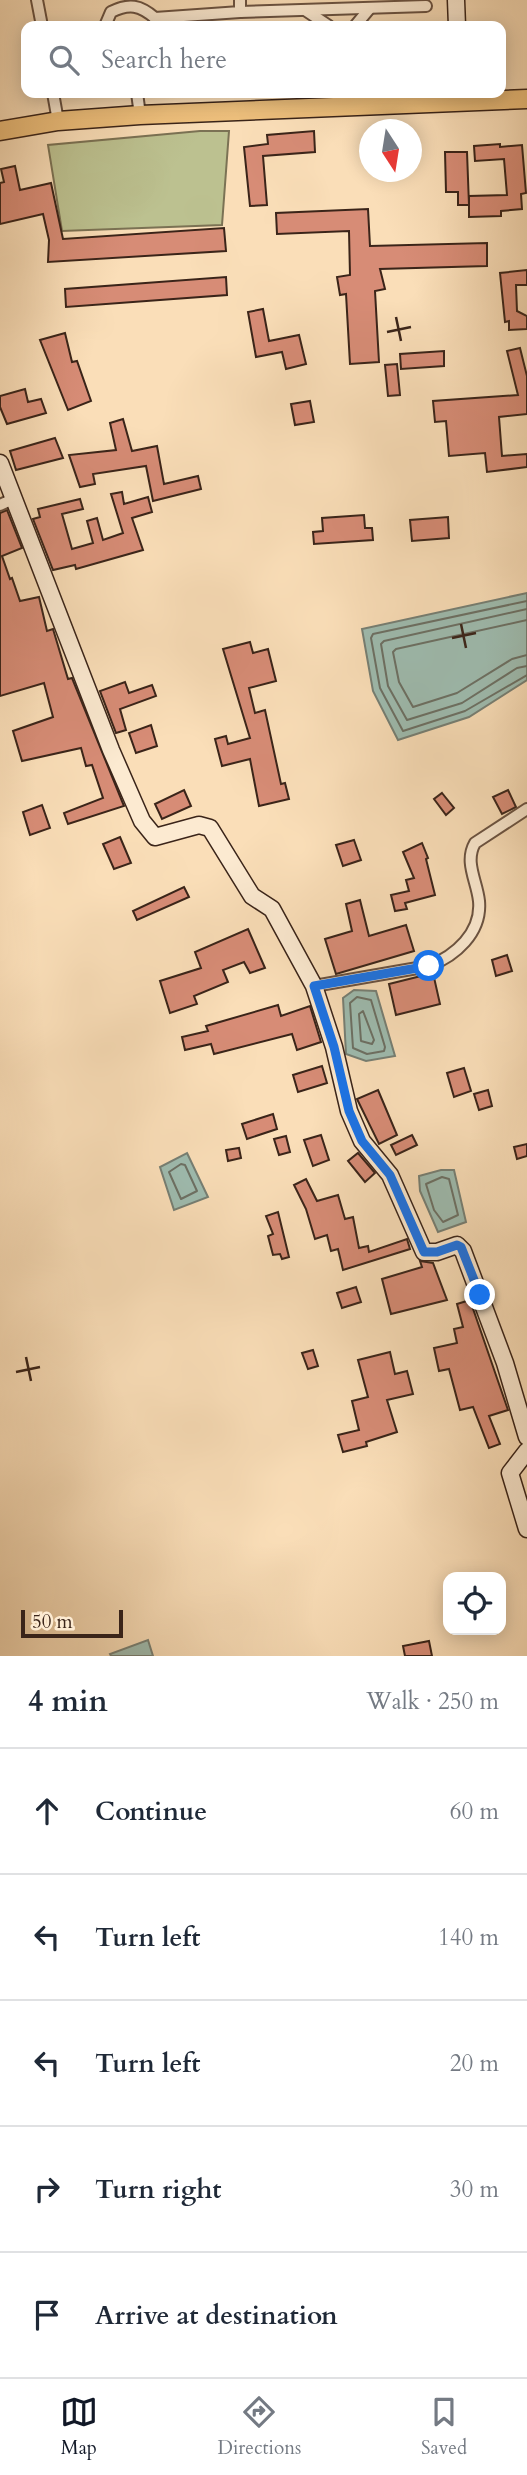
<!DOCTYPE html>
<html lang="en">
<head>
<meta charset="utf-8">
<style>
  body { margin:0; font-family:Cardo,serif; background:#f2f2f3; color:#1f2937 }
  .controls { position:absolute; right:21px; bottom:21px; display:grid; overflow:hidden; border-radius:14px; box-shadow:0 4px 18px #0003 }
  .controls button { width:63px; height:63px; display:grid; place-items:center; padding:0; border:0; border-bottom:2px solid #e0e1e3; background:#fff; color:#1f2937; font:35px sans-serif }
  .compass { position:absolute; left:359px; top:119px; width:63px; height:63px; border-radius:50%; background:#fff; box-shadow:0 4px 18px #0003; rotate:168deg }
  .scale { position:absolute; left:21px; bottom:18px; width:102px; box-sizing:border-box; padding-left:7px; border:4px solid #3a2419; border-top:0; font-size:19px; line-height:24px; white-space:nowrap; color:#3a2419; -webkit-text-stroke:5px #fcead1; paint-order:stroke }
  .stop { position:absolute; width:21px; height:21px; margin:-16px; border:5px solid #1a73e8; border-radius:50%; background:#fff }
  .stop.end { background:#1a73e8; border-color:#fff; box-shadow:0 2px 7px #0008 }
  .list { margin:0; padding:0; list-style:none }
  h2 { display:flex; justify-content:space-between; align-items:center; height:91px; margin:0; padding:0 28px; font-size:30px }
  h2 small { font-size:23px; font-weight:400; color:#747a83 }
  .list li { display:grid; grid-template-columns:46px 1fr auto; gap:21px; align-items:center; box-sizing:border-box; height:126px; padding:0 28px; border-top:2px solid #e0e1e3 }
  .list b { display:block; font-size:26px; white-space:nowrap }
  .list em { font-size:23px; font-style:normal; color:#747a83 }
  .icon { flex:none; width:38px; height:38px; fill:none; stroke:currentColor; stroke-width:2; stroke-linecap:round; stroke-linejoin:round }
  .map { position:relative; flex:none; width:527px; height:1656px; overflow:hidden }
  .search { position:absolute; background:#fff; box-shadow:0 4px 18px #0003; left:21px; right:21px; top:21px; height:77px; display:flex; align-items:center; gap:18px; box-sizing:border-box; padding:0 24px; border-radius:14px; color:#747a83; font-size:26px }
  .sheet { height:721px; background:#fff }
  nav { display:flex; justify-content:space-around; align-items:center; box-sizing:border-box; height:98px; border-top:2px solid #e0e1e3; background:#fff; font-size:19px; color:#747a83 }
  nav a { display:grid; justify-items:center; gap:4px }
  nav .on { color:#111827 }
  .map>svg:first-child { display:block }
  .green { fill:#bcc190; stroke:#7b7254; stroke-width:2 }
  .water { fill:#9ebcb0; stroke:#767f74; stroke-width:2 }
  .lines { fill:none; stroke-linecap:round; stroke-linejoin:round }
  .shore { stroke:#6c7064; stroke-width:2 }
  .building { fill:#d78c76; stroke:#3a2419; stroke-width:2 }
  .street-casing { stroke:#6a5241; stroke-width:14 }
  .secondary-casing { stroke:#3a2419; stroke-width:19 }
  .primary-casing { stroke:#3a2419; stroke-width:21 }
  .street { stroke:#fcead1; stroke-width:10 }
  .secondary { stroke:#fcead1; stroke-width:16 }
  .primary { stroke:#edbf7c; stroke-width:18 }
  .route { stroke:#1a73e8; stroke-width:9 }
  .ticks { fill:none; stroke:#3a2419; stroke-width:2.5 }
</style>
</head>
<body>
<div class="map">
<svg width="527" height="1656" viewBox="0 0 527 1656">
  <rect width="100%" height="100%" fill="#fadeb8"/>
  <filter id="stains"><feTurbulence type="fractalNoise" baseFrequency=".00286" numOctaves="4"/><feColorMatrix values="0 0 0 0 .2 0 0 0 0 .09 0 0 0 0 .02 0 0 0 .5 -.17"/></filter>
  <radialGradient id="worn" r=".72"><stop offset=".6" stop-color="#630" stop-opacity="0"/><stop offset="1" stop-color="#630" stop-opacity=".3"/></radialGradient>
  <polygon class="green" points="200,131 229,131 222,225 62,231 48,145"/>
  <g class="water">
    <polygon points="527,593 527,680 469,717 398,740 373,691 362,629"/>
    <polygon points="354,990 376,991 395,1056 366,1061 346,1054 343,998"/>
    <polygon points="187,1153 208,1197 174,1210 160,1167"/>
    <polygon points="441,1170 454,1170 466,1222 438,1232 420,1191 419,1176"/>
    <polygon points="148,1640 153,1656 111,1656 110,1654"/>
  </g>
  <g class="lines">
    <g class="shore">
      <polyline points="527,601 373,634 371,638 380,688 403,731 465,711 527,675"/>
      <polyline points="527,609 384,641 381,644 388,686 407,720 462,703 517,668 527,666"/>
      <polyline points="527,620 396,649 393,652 399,682 413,707 457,693 512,659 527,655"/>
      <polygon points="357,997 371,1000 385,1047 384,1051 367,1054 353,1048 350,1003"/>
      <polygon points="363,1011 374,1040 372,1044 361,1041 359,1014"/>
      <polygon points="181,1164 185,1165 197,1191 181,1199 169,1172"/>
      <polygon points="442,1177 449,1179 458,1215 443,1222 434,1210 426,1184"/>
    </g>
  </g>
  <g class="building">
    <polygon points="314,131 315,152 263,156 267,205 250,206 244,147 268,144 267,135"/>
    <polygon points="500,144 500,147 522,145 526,193 521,194 522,209 501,211 501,216 469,217 469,196 507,195 504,159 475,161 474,146"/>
    <polygon points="445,152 467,152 469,205 458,205 458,192 446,192"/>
    <polygon points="15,166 20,190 51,183 63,239 224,228 226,251 48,262 49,240 43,214 0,224 0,183 4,182 1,169"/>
    <polygon points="368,209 370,246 487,243 487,266 380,269 385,289 375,291 379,362 350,364 346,294 340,295 337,277 350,275 349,231 277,234 276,213"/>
    <polygon points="527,270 527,285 516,285 517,311 527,316 527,329 509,330 509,321 505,322 500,273"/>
    <polygon points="226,277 227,295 66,307 65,289"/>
    <polygon points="263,309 269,341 299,335 306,364 286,369 282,352 256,357 248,312"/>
    <polygon points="65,333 72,362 77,361 91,401 68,410 40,340"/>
    <polygon points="520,348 527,376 527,414 499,417 502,456 527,454 527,467 487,472 485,453 449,456 446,421 435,422 433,401 518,395 507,351"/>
    <polygon points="444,351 444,366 401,369 400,354"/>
    <polygon points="397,364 400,395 388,396 385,365"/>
    <polygon points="25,389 28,402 41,399 46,413 7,424 0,407 0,396"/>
    <polygon points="310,401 314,422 295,425 291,404"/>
    <polygon points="123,419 132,451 157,446 164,484 198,476 201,489 153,501 146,466 93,474 95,484 80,487 69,455 116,450 110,423"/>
    <polygon points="55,438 63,458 16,470 10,451"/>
    <polygon points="122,492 124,504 148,497 152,512 132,518 143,550 76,569 75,565 53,570 33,519 40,517 38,509 80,499 83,509 62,514 72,549 93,543 87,521 97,518 103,540 123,533 111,494"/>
    <polygon points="7,510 22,548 2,556 10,579 12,578 20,601 39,597 47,631 53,629 68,679 72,678 124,806 68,824 64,813 103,798 92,765 86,766 81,748 22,761 13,731 53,717 44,683 0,696 0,513"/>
    <polygon points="364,515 365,528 372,528 373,540 314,544 313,532 323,531 322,518"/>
    <polygon points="448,517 449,538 412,541 410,520"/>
    <polygon points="250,642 253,653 268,649 276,681 249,688 255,713 265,710 281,784 285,783 289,799 259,806 250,759 222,766 215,739 226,736 228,744 250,738 223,649"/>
    <polygon points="125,682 129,693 152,685 156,696 120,709 126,730 116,733 100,691"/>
    <polygon points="151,725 157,746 136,753 129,733"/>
    <polygon points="184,790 191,806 162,819 155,804"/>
    <polygon points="508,790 516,807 502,814 493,797"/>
    <polygon points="442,793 454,808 446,815 434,799"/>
    <polygon points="42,805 50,828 30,835 23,812"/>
    <polygon points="120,837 131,863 114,869 103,844"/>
    <polygon points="354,840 361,860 343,866 336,845"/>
    <polygon points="422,843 428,858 426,859 435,895 405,903 407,909 395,911 391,895 409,891 406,880 414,878 403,852"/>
    <polygon points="184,887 189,897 137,920 133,911"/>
    <polygon points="360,900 369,936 406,925 414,951 336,974 325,939 352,931 346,904"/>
    <polygon points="248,929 265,968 250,973 244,962 223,970 228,982 194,996 197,1004 170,1013 160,981 201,968 195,952"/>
    <polygon points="507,955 512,971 496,976 492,960"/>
    <polygon points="433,973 440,1004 396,1015 389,984"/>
    <polygon points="278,1005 281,1016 310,1006 321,1042 297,1050 292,1034 214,1054 211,1044 185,1050 182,1037 208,1031 206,1026"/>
    <polygon points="322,1066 327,1083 298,1092 293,1075"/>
    <polygon points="464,1068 471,1091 454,1097 447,1073"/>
    <polygon points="378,1090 397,1135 379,1144 357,1099"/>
    <polygon points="488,1090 492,1106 479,1110 474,1094"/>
    <polygon points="273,1114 277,1129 247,1139 242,1124"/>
    <polygon points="321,1135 329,1160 313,1166 304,1140"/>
    <polygon points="412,1135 417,1145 396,1155 391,1145"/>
    <polygon points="286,1136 290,1152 279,1155 274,1139"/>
    <polygon points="527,1144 527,1156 517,1159 514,1147"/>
    <polygon points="239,1148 241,1158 228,1161 226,1150"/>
    <polygon points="358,1153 375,1173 365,1182 348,1161"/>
    <polygon points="306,1179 317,1201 338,1195 345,1219 353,1217 359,1248 368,1246 369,1252 407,1239 410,1249 343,1270 338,1249 331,1251 327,1235 315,1239 306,1209 294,1185"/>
    <polygon points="278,1212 289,1257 282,1259 280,1254 273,1255 268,1236 273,1234 266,1216"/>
    <polygon points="420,1261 433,1263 447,1300 391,1314 382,1279 422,1267"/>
    <polygon points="356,1287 361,1302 342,1308 337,1293"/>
    <polygon points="470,1300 508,1410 489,1416 500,1444 489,1448 473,1407 460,1410 449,1369 439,1371 434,1348 457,1343 454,1329 463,1327 457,1304"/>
    <polygon points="313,1350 318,1366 308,1369 302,1353"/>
    <polygon points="390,1352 395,1374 407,1371 413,1394 387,1400 397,1432 366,1442 367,1446 343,1452 338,1435 359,1430 352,1401 368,1397 358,1360"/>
    <polygon points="429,1641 432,1656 405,1656 403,1646"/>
  </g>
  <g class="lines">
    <g class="street-casing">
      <g id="street">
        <polyline points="37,0 42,26"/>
        <polyline points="305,10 329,26"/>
        <polyline points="240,12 426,6"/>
        <polyline points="155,18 240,12 240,0"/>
        <path d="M105 26 111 12C129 3 140 5 155 18L156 26"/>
        <polyline points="355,26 370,8"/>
        <polyline points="53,93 58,121"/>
        <polyline points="137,93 140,115"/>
        <polyline points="0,505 13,499"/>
        <path d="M314 986 429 966C455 956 482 933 479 901 477 881 464 862 475 843L527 809"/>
      </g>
    </g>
    <g class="secondary-casing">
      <g id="secondary">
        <polyline points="456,0 457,26"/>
        <polyline points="0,463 111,750 142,821 155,837 199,825 210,828 252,896 272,909 314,986 334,1047 349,1111 362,1141 390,1175 424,1252 437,1252 457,1245 463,1251 505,1363 527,1437"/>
        <polyline points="527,1451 510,1473 527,1529"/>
      </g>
    </g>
    <g class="primary-casing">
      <polyline id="primary" points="0,131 58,121 140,115 527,99"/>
    </g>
    <use href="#street" class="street"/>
    <use href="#secondary" class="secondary"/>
    <use href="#primary" class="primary"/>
  </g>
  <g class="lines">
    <polyline class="route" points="429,966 314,986 334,1047 349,1111 362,1141 390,1175 424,1252 437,1252 457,1245 461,1247 480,1295"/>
  </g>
  <path class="ticks" d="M396 317 401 341M387 332 411 327M461 624 466 648M452 638 476 633M26 1357 31 1381M16 1372 40 1367"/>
  <rect width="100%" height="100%" filter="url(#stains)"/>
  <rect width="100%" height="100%" fill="url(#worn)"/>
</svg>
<div class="controls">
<button><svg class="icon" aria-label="locate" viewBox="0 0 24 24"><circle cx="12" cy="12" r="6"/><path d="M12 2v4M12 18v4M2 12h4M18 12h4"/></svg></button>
</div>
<svg class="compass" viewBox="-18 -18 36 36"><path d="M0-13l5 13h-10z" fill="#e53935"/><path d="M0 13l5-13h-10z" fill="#747a83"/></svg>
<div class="scale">50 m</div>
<div class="stop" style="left:429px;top:966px"></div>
<div class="stop end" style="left:480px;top:1295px"></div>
<div class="search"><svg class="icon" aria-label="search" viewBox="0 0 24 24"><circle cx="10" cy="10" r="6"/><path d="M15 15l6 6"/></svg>Search here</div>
</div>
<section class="sheet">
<h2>4 min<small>Walk · 250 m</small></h2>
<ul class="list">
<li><svg class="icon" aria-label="ahead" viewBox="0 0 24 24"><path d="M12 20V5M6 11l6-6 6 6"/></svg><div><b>Continue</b></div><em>60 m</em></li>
<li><svg class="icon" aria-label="left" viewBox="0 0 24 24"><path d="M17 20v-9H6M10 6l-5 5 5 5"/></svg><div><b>Turn left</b></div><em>140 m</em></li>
<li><svg class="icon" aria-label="left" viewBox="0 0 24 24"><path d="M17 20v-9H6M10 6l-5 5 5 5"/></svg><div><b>Turn left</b></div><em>20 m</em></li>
<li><svg class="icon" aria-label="right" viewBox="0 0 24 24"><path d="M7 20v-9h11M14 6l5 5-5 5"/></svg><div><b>Turn right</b></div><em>30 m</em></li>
<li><svg class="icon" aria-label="arrive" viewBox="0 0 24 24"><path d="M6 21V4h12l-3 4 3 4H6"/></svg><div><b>Arrive at destination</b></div></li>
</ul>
</section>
<nav>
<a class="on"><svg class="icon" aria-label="map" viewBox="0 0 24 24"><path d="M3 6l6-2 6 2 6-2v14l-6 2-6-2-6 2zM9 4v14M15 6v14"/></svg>Map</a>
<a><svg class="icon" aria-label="directions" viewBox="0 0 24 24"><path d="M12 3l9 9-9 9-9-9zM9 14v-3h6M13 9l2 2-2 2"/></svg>Directions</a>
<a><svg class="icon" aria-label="saved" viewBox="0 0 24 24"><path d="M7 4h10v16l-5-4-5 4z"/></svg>Saved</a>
</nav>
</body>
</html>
